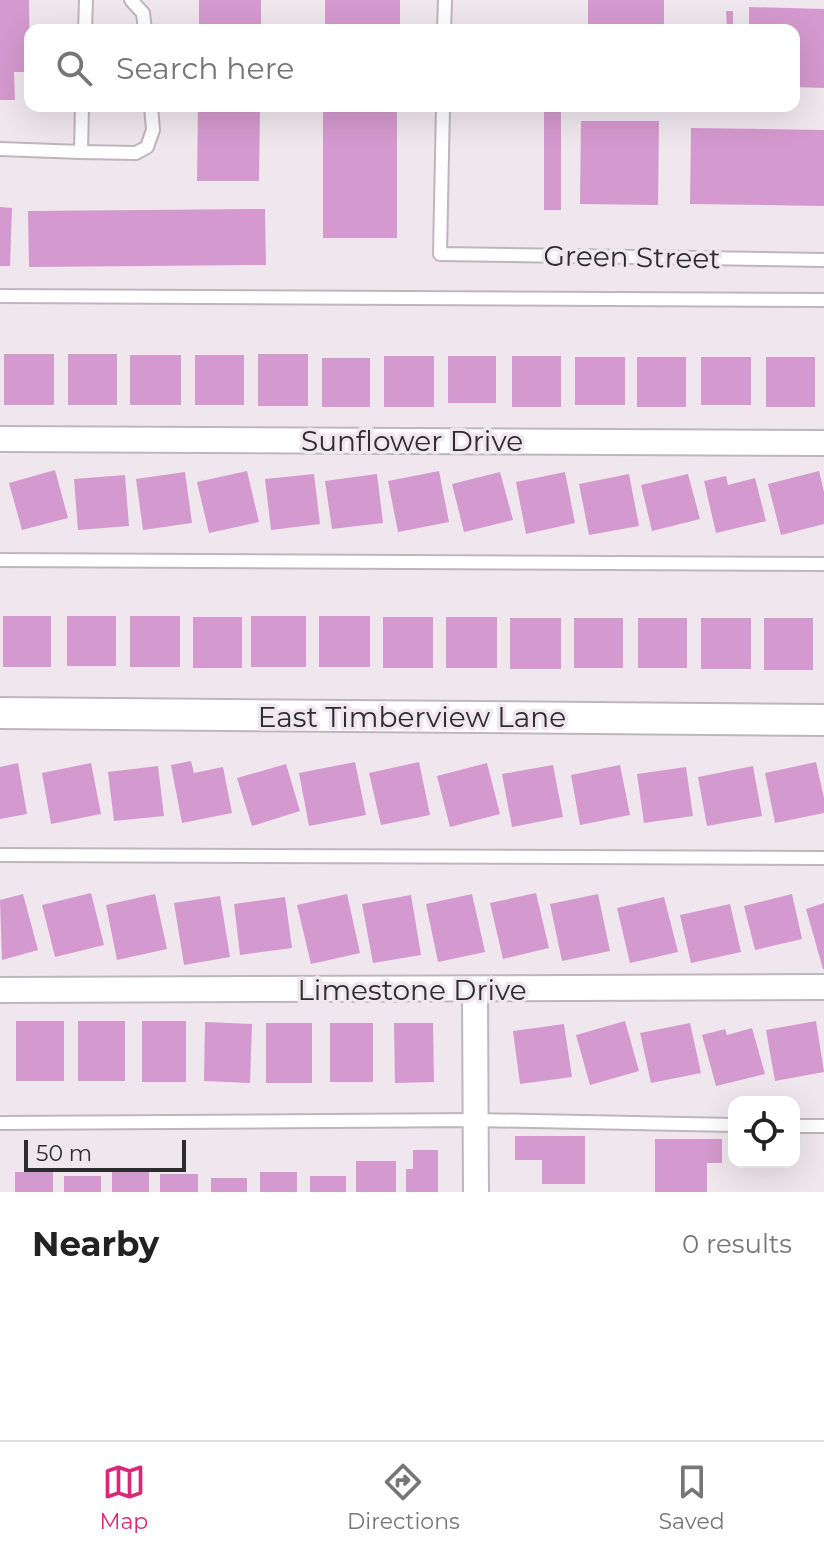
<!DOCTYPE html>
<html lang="en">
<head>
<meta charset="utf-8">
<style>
  body { margin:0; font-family:Montserrat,sans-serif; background:#f2f2f2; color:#222 }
  .controls { position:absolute; right:24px; bottom:24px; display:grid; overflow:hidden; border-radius:16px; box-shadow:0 8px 32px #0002 }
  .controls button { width:72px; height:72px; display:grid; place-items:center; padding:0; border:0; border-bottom:2px solid #e0e0e0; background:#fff; color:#222; font:40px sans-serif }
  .scale { position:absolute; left:24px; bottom:20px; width:162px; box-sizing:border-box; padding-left:8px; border:4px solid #2e2c2e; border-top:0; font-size:22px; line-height:28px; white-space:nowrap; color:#2e2c2e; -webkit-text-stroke:6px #efe7ed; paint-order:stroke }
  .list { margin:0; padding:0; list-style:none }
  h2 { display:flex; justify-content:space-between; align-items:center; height:104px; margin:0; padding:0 32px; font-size:34px }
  h2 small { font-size:26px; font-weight:400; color:#767676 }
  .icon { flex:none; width:44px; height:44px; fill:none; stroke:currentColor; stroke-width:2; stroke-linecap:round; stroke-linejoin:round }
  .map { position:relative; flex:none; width:824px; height:1192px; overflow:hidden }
  .search { position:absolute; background:#fff; box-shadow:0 8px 32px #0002; left:24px; right:24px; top:24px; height:88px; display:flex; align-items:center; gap:20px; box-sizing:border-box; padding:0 28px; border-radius:16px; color:#767676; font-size:30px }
  .sheet { height:248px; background:#fff }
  nav { display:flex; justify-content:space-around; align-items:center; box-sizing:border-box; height:112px; border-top:2px solid #e0e0e0; background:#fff; font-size:22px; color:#767676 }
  nav a { display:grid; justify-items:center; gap:4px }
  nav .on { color:#db2777 }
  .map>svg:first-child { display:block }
  .building { fill:#d499ce }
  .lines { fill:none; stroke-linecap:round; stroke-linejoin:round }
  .service-casing { stroke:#bdb6bc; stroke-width:16 }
  .minor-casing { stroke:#bdb6bc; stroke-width:28 }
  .tertiary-casing { stroke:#bdb6bc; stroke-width:34 }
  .service { stroke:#fff; stroke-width:12 }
  .minor { stroke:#fff; stroke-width:24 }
  .tertiary { stroke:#fff; stroke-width:30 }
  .labels { text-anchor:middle; stroke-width:7; stroke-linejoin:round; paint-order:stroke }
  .street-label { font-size:28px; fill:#2e2c2e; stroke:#efe7ed }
</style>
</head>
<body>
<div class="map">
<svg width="824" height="1192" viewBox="0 0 824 1192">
  <rect width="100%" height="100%" fill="#efe7ed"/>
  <g class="building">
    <polygon points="0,0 29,0 30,72 14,72 15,100 0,100"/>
    <rect x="199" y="0" width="62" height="30"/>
    <rect x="325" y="0" width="75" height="30"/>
    <rect x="588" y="0" width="76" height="30"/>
    <polygon points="749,7 824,9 824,88 794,87 794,30 749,30"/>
    <polygon points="726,11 733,11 733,30 727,30"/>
    <polygon points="198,106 260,106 259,181 197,181"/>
    <rect x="323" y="106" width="74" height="132"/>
    <rect x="544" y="106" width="17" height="104"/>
    <polygon points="581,121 659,121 658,205 580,204"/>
    <polygon points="691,128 824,130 824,206 690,204"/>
    <polygon points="0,207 12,208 10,266 0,266"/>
    <polygon points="265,209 266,265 29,267 28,211"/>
    <rect x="4" y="354" width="50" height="51"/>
    <rect x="68" y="354" width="49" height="51"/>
    <rect x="258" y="354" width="50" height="52"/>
    <rect x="130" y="355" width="51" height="50"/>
    <rect x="195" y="355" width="49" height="50"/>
    <rect x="384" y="356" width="50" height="51"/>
    <rect x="448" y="356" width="48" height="47"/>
    <rect x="512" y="356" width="49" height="51"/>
    <rect x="575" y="357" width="50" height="48"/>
    <rect x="637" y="357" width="49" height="50"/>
    <rect x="701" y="357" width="50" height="48"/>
    <rect x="766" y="357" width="49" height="50"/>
    <rect x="322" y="358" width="48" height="49"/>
    <polygon points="55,470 68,518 22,530 9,483"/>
    <polygon points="247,471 259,522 209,533 197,482"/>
    <polygon points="439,471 449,522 398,532 388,481"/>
    <polygon points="819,471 824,492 824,524 781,535 768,484"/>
    <polygon points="185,472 192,523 143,530 136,479"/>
    <polygon points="500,472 513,520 464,532 452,484"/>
    <polygon points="565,472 575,523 526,534 516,482"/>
    <polygon points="314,474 320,524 271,530 265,479"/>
    <polygon points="377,474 383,523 332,529 325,481"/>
    <polygon points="629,474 639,526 589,535 579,484"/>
    <polygon points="688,474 700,519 652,531 641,485"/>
    <polygon points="125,475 129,526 78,530 74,479"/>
    <polygon points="726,476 728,485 755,478 766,521 716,533 704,481"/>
    <rect x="3" y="616" width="48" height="51"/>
    <rect x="67" y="616" width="49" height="50"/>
    <rect x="130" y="616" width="50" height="51"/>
    <rect x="251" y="616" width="55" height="51"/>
    <rect x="319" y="616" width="51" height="51"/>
    <rect x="193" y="617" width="49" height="51"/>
    <rect x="383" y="617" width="50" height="51"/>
    <rect x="446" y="617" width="51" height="51"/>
    <rect x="510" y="618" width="51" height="51"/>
    <rect x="574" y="618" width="49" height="50"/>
    <rect x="638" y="618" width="49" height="50"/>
    <rect x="701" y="618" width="50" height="51"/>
    <rect x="764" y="618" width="49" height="52"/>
    <polygon points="191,761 194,773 223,767 232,813 182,823 171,765"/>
    <polygon points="355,762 366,815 309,826 299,773"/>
    <polygon points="419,762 430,815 381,825 369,773"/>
    <polygon points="816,762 824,798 824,813 775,823 765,773"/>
    <polygon points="18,763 27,814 0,819 0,767"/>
    <polygon points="91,763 101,814 51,824 42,773"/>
    <polygon points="487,763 500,814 450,827 437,776"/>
    <polygon points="286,764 300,811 252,826 237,778"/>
    <polygon points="553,765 563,817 512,827 502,774"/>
    <polygon points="620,765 630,815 580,825 571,775"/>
    <polygon points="158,766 164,816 114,821 108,772"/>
    <polygon points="753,766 762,816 707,826 698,777"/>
    <polygon points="686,767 693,816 644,823 637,774"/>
    <polygon points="91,893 104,945 55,957 42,905"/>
    <polygon points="536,893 549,948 503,959 490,903"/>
    <polygon points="23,894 38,950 2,960 0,900"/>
    <polygon points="155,894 167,949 117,960 106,905"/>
    <polygon points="347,894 360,953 311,964 297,905"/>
    <polygon points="472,894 485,952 438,962 426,904"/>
    <polygon points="598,894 610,951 562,961 550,904"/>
    <polygon points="792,894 802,939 755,950 744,906"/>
    <polygon points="411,895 421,955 373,963 362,904"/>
    <polygon points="220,896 230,957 184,965 174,903"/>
    <polygon points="285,897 292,948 240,955 234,904"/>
    <polygon points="664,897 678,952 630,963 617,908"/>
    <polygon points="824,903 824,969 823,969 806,909"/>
    <polygon points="730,904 741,952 691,963 680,915"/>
    <rect x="16" y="1021" width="48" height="60"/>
    <rect x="78" y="1021" width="47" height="60"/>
    <rect x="142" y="1021" width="44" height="61"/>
    <polygon points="625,1021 639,1071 590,1085 576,1035"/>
    <polygon points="816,1021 824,1072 775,1081 766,1030"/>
    <polygon points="205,1022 252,1024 250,1083 204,1081"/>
    <rect x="266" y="1023" width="46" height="60"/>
    <rect x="330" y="1023" width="43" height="59"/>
    <polygon points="394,1023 433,1023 434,1082 395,1083"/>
    <polygon points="690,1023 701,1073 651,1083 640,1033"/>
    <polygon points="564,1024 572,1077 520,1084 513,1031"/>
    <polygon points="752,1028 765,1074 716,1086 702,1035 725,1029 727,1035"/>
    <polygon points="515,1136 585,1136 585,1184 542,1184 542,1160 515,1160"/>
    <polygon points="655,1139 722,1139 722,1163 707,1163 707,1192 655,1192"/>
    <polygon points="413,1150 438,1150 438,1192 406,1192 406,1169 413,1169"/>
    <rect x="356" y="1161" width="40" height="31"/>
    <rect x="15" y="1172" width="38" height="20"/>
    <rect x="112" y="1172" width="37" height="20"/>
    <rect x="260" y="1172" width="37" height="20"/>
    <rect x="160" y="1174" width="38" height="18"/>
    <rect x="64" y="1176" width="37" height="16"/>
    <rect x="310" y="1176" width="36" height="16"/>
    <rect x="211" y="1178" width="36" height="14"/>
  </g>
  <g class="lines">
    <g class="service-casing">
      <g id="service">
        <polyline points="131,0 143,13 145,30"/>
        <polyline points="85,30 86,0"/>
        <polyline points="444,30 445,0"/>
        <polyline points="443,106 440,254 824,260"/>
        <polyline points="0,149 81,152 82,106"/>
        <polyline points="81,152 136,153 147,147 153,130 151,106"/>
        <polyline points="0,296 824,300"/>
        <polyline points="0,560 824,564"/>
        <polyline points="0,855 824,858"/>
        <polyline points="0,1123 476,1120 734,1125"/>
        <polyline points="794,1126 824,1126"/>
      </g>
    </g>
    <g class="minor-casing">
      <g id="minor">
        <polyline points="0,439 824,443"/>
        <polyline points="0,990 824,987"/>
        <polyline points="475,990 476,1192"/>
      </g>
    </g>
    <g class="tertiary-casing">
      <polyline id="tertiary" points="0,713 824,720"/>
    </g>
    <use href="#service" class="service"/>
    <use href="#minor" class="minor"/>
    <use href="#tertiary" class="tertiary"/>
  </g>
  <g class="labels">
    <g class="street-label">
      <text transform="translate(632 257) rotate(1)" y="10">Green Street</text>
      <text x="412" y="451">Sunflower Drive</text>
      <text x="412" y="727">East Timberview Lane</text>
      <text x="412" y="1000">Limestone Drive</text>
    </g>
  </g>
</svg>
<div class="controls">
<button><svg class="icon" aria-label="locate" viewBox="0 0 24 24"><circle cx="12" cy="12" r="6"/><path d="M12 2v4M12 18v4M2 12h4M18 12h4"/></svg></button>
</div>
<div class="scale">50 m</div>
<div class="search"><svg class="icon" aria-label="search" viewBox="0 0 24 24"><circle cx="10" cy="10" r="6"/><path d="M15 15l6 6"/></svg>Search here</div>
</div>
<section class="sheet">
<h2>Nearby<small>0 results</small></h2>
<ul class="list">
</ul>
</section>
<nav>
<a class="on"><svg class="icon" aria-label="map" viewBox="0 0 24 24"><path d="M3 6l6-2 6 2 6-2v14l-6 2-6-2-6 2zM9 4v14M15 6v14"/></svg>Map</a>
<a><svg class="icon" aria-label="directions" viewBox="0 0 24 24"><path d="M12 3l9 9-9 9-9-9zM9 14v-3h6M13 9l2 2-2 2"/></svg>Directions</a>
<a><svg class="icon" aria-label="saved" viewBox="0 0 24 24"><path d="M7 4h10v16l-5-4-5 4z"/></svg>Saved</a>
</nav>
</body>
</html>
